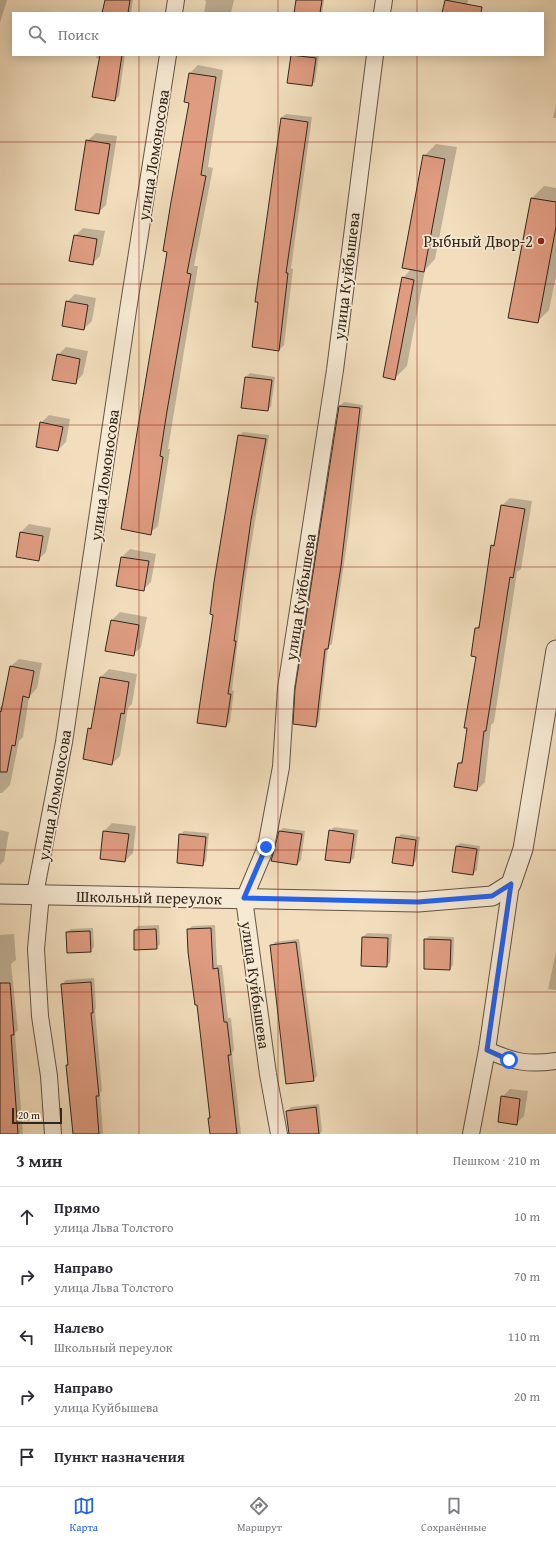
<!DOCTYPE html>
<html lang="ru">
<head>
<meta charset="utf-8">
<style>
  body { margin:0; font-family:"Gentium Book Plus",serif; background:#f7f7f7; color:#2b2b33 }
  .scale { position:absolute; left:12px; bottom:10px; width:50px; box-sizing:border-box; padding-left:4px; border:2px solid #33261b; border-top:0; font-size:11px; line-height:14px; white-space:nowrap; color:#33261b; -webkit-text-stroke:3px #f7ead4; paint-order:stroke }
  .stop { position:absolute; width:12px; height:12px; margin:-9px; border:3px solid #2563eb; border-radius:50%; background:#fff }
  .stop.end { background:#2563eb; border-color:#fff; box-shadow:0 1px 4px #0008 }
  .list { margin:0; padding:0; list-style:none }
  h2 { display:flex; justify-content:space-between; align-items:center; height:52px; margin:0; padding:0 16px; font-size:17px }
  h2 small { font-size:13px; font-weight:400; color:#7c7c81 }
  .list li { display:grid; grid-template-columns:26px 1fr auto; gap:12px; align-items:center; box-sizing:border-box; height:60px; padding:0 16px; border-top:1px solid #e1e1e2 }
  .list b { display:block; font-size:15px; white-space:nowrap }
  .list p { margin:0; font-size:13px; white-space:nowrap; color:#7c7c81 }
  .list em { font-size:13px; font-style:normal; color:#7c7c81 }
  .icon { flex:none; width:22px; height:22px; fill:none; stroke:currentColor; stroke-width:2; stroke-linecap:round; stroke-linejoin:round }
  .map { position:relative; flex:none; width:556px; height:1134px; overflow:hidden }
  .search { position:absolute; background:#fff; box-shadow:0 2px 10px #0003; left:12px; right:12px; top:12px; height:44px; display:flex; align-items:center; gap:10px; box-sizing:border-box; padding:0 14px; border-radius:0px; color:#7c7c81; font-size:15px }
  .sheet { height:352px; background:#fff }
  nav { display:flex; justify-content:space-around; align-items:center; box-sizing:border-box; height:56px; border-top:1px solid #e1e1e2; background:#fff; font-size:11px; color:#7c7c81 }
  nav a { display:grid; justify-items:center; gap:2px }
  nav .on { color:#2563eb }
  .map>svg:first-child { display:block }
  .shadow { fill:#0003 }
  .building { fill:#df9c81; stroke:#33261b }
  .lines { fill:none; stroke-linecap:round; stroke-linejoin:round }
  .minor-casing { stroke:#635444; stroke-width:18 }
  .tertiary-casing { stroke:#635444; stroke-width:21 }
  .minor { stroke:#f7ead4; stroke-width:16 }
  .tertiary { stroke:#f7ead4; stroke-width:19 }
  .route { stroke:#2563eb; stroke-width:5 }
  .grid { fill:none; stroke:#8f2418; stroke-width:1; stroke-opacity:0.55 }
  .poi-dot { fill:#8f2418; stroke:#f7ead4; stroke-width:1.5 }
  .labels { text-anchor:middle; stroke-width:3.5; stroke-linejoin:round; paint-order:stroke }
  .street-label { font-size:16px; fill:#33261b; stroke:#f7ead4 }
  .poi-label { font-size:16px; fill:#33261b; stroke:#f7ead4; text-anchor:end }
</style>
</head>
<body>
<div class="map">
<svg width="556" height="1134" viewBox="0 0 556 1134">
  <rect width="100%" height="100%" fill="#f2debd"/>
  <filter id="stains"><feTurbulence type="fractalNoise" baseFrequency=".005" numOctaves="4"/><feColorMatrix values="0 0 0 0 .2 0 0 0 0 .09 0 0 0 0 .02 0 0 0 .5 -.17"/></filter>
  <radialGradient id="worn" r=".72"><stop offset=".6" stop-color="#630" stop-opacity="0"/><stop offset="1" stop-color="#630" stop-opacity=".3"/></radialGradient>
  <g class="shadow">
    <polygon points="0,0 7,0 0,23"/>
    <polygon points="106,0 133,0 131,13 104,13"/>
    <polygon points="205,0 234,0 231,13 204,13 206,2"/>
    <polygon points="297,0 324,0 322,13 295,13"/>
    <polygon points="446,0 468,0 466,13 443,13"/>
    <polygon points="97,55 125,55 119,96 115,100 100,59 96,58"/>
    <polygon points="292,55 319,55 315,82 311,85 288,82"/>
    <polygon points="198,65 223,70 208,167 213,168 194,266 198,266 168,449 170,449 158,526 150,533 190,102 185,101 190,73"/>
    <polygon points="556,105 556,118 553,118"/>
    <polygon points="286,114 312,117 291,268 293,269 284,345 279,350 281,118"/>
    <polygon points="96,133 117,136 106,205 98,213 87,141"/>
    <polygon points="436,144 457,147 435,259 425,270 407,366 395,378 403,278 411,269 424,156"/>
    <polygon points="544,186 556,188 556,276 549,310 537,322 510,317 532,198"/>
    <polygon points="83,228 105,231 100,256 92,264 75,236"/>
    <polygon points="75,294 96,298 92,321 84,329 67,302"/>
    <polygon points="66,347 88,351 83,374 75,383 58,355"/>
    <polygon points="250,373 275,377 271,407 267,410 242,407 246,377"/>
    <polygon points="344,402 363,405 349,530 332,644 328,647 319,722 315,726 340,406"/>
    <polygon points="49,415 70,419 66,442 58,450 41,423"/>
    <polygon points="243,432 269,435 245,582 232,690 234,691 230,722 226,726 239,436"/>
    <polygon points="510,498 532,501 521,569 517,572 494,722 491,725 485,782 477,790 459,763 464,758 477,656 476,628 481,623 492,546 496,541 501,506"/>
    <polygon points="29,524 51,528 46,552 38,560 21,532"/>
    <polygon points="130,549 156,554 151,582 143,590 117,585 122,557"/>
    <polygon points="120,612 147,617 141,647 133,655 112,620"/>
    <polygon points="19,659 42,663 37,688 29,697 23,737 19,741 10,785 2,793 0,793 0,707 4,703 10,667"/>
    <polygon points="109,669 137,674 132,704 128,708 120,756 112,764 89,729 93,725 101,677"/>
    <polygon points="112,823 136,826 133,853 125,861 104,831"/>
    <polygon points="334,827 358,830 354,858 350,862 330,831"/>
    <polygon points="283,828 305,831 301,860 297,864 280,831"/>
    <polygon points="0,830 9,832 4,861 0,865"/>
    <polygon points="184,831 209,833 206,861 202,865 180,835"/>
    <polygon points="401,834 420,837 416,861 413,864 397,838"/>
    <polygon points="460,843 480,846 477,870 473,874 453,871 456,847"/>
    <polygon points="159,925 160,944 156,948 135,930 138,926"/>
    <polygon points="215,925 217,965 222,965 228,1018 231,1018 234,1050 232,1053 241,1134 211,1134 209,1118 211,1116 188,930 192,926"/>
    <polygon points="93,928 94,947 90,951 67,932 71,929"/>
    <polygon points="367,933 392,934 390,962 387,966 363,937"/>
    <polygon points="14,934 16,960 11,964 18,1030 15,1033 23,1134 0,1134 0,935"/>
    <polygon points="429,936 454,937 453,965 450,969 425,940"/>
    <polygon points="299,939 317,1076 313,1080 271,946 275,942"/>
    <polygon points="556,952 556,990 548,989"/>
    <polygon points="94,978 96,1008 95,1010 102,1091 100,1093 103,1134 73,1134 62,984 66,980"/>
    <polygon points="510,1089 528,1091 524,1116 516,1124 502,1097"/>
    <polygon points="319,1104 322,1131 320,1134 290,1134 287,1111 291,1107"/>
  </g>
  <g class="building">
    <polygon points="105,0 130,0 128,13 102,13"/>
    <polygon points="296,0 322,0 320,13 294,13"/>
    <polygon points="445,0 482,7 481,13 442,13"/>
    <polygon points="100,55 122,55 115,101 92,97"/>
    <polygon points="291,55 316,58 312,86 287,83"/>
    <polygon points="189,73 216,77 201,175 206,176 187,273 191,274 167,411 160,456 163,457 151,535 121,529 167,252 163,251 171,202 189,103 184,102"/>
    <polygon points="281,118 308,122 286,273 288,273 279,351 252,347 258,302 255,302"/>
    <polygon points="86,140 110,144 99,214 75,210"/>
    <polygon points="423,155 445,159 424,272 402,268"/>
    <polygon points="531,198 556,202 556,227 538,323 508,318"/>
    <polygon points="74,235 97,239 93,265 69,261"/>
    <polygon points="402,277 414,280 395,380 383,377"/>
    <polygon points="66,301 88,305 84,330 62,326"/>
    <polygon points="57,354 80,359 76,384 52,380"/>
    <polygon points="245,377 272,380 268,411 241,408"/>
    <polygon points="339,406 360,408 341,566 328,649 325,649 316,727 293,724 295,689"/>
    <polygon points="40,422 63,427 58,451 36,447"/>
    <polygon points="238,435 266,439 251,520 234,641 236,641 228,694 231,694 226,727 197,723 213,615 210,614 214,582"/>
    <polygon points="501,505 525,509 513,578 510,577 486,731 484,731 477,791 454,787 458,763 462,763 467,728 464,728 476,657 471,656 475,628 479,628 491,545 494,546"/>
    <polygon points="20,532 43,536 39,561 16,557"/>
    <polygon points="121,557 149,561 144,591 116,586"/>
    <polygon points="111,620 139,625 134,656 105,651"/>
    <polygon points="10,666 34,671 29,698 23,696 15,746 12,745 7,772 0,772 0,711 1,712"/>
    <polygon points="100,677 129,682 124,714 121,713 112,765 83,759 88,728 91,729"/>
    <polygon points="329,830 354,834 350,863 325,860"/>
    <polygon points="103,831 129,834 125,862 100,859"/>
    <polygon points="279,831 302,834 297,865 271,861"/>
    <polygon points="179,834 206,837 203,866 177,863"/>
    <polygon points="396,837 416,840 413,866 392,863"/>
    <polygon points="456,846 477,849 473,875 452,872"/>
    <polygon points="211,928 213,969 218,968 224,1022 227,1022 231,1055 228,1055 237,1134 210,1134 208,1118 210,1118 197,1005 195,1005 188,952 187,929"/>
    <polygon points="156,929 157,949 134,950 134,930"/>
    <polygon points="90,931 91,952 67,953 66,932"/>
    <polygon points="362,937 388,938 387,967 361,966"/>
    <polygon points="424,939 451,940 450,970 424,969"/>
    <polygon points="296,942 314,1081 286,1084 270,945"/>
    <polygon points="91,982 93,1013 91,1013 99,1096 96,1096 99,1134 73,1134 66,1065 68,1065 61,984"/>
    <polygon points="0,983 10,983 14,1035 11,1035 18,1134 0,1134"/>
    <polygon points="501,1096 520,1099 517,1125 498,1122"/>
    <polygon points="316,1107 319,1134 289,1134 286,1111"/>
  </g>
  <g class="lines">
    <g class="minor-casing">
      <g id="minor">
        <polyline points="174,13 176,0"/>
        <polyline points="382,13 384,0"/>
        <polyline points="35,894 64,742 128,310 168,55"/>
        <polyline points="41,894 36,949 40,1016 49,1076 53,1134"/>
        <path d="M487 1050C514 1062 527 1065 556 1061"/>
        <polyline points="279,1134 268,1074 244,899 266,847 281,767 286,688 335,370 375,55"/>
        <polyline points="471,1134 487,1050 511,884"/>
      </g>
    </g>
    <g class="tertiary-casing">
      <polyline id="tertiary" points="0,894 418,902 492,896 511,884 523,849 556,650"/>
    </g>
    <use href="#minor" class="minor"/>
    <use href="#tertiary" class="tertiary"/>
  </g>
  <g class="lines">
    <polyline class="route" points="266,847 244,898 418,902 492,896 511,884 487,1050 509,1060"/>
  </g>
  <path class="grid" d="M139 0V13M278 0V13M417 0V13M139 55V1134M278 55V1134M417 55V1134M0 142H556M0 284H556M0 425H556M0 567H556M0 709H556M0 850H556M0 992H556"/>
  <circle class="poi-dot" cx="541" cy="241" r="4"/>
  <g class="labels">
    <g class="street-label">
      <text transform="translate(153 155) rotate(-81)" y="6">улица Ломоносова</text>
      <text transform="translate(346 276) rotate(-83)" y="6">улица Куйбышева</text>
      <text transform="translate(104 475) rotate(-82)" y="6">улица Ломоносова</text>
      <text transform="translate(300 597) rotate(-81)" y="6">улица Куйбышева</text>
      <text transform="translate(54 795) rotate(-80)" y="6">улица Ломоносова</text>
      <text transform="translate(149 897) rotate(1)" y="6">Школьный переулок</text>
      <text transform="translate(256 985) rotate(82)" y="6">улица Куйбышева</text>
    </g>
    <g class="poi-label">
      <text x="533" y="247">Рыбный Двор-2</text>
    </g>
  </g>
  <rect width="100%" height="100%" filter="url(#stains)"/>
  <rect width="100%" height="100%" fill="url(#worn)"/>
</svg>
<div class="scale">20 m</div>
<div class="stop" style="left:509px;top:1060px"></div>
<div class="stop end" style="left:266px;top:847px"></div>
<div class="search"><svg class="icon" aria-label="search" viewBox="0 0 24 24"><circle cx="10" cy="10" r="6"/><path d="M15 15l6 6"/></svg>Поиск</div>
</div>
<section class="sheet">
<h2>3 мин<small>Пешком · 210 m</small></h2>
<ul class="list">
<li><svg class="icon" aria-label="ahead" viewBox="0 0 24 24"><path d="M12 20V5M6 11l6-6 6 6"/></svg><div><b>Прямо</b><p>улица Льва Толстого</p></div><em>10 m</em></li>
<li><svg class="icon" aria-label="right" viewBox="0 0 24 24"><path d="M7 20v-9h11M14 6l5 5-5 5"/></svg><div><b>Направо</b><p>улица Льва Толстого</p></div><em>70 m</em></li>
<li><svg class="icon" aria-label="left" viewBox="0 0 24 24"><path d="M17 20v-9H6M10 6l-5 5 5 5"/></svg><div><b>Налево</b><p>Школьный переулок</p></div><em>110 m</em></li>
<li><svg class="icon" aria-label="right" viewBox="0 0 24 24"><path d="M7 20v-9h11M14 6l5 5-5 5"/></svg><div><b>Направо</b><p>улица Куйбышева</p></div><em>20 m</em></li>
<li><svg class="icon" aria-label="arrive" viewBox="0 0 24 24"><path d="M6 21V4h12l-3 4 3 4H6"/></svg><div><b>Пункт назначения</b></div></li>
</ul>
</section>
<nav>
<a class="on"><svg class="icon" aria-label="map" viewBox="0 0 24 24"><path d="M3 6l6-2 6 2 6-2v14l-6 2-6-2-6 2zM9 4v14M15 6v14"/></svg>Карта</a>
<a><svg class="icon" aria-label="directions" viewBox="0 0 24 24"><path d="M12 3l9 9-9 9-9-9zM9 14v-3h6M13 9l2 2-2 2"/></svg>Маршрут</a>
<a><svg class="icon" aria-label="saved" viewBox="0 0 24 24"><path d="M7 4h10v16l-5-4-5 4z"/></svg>Сохранённые</a>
</nav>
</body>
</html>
